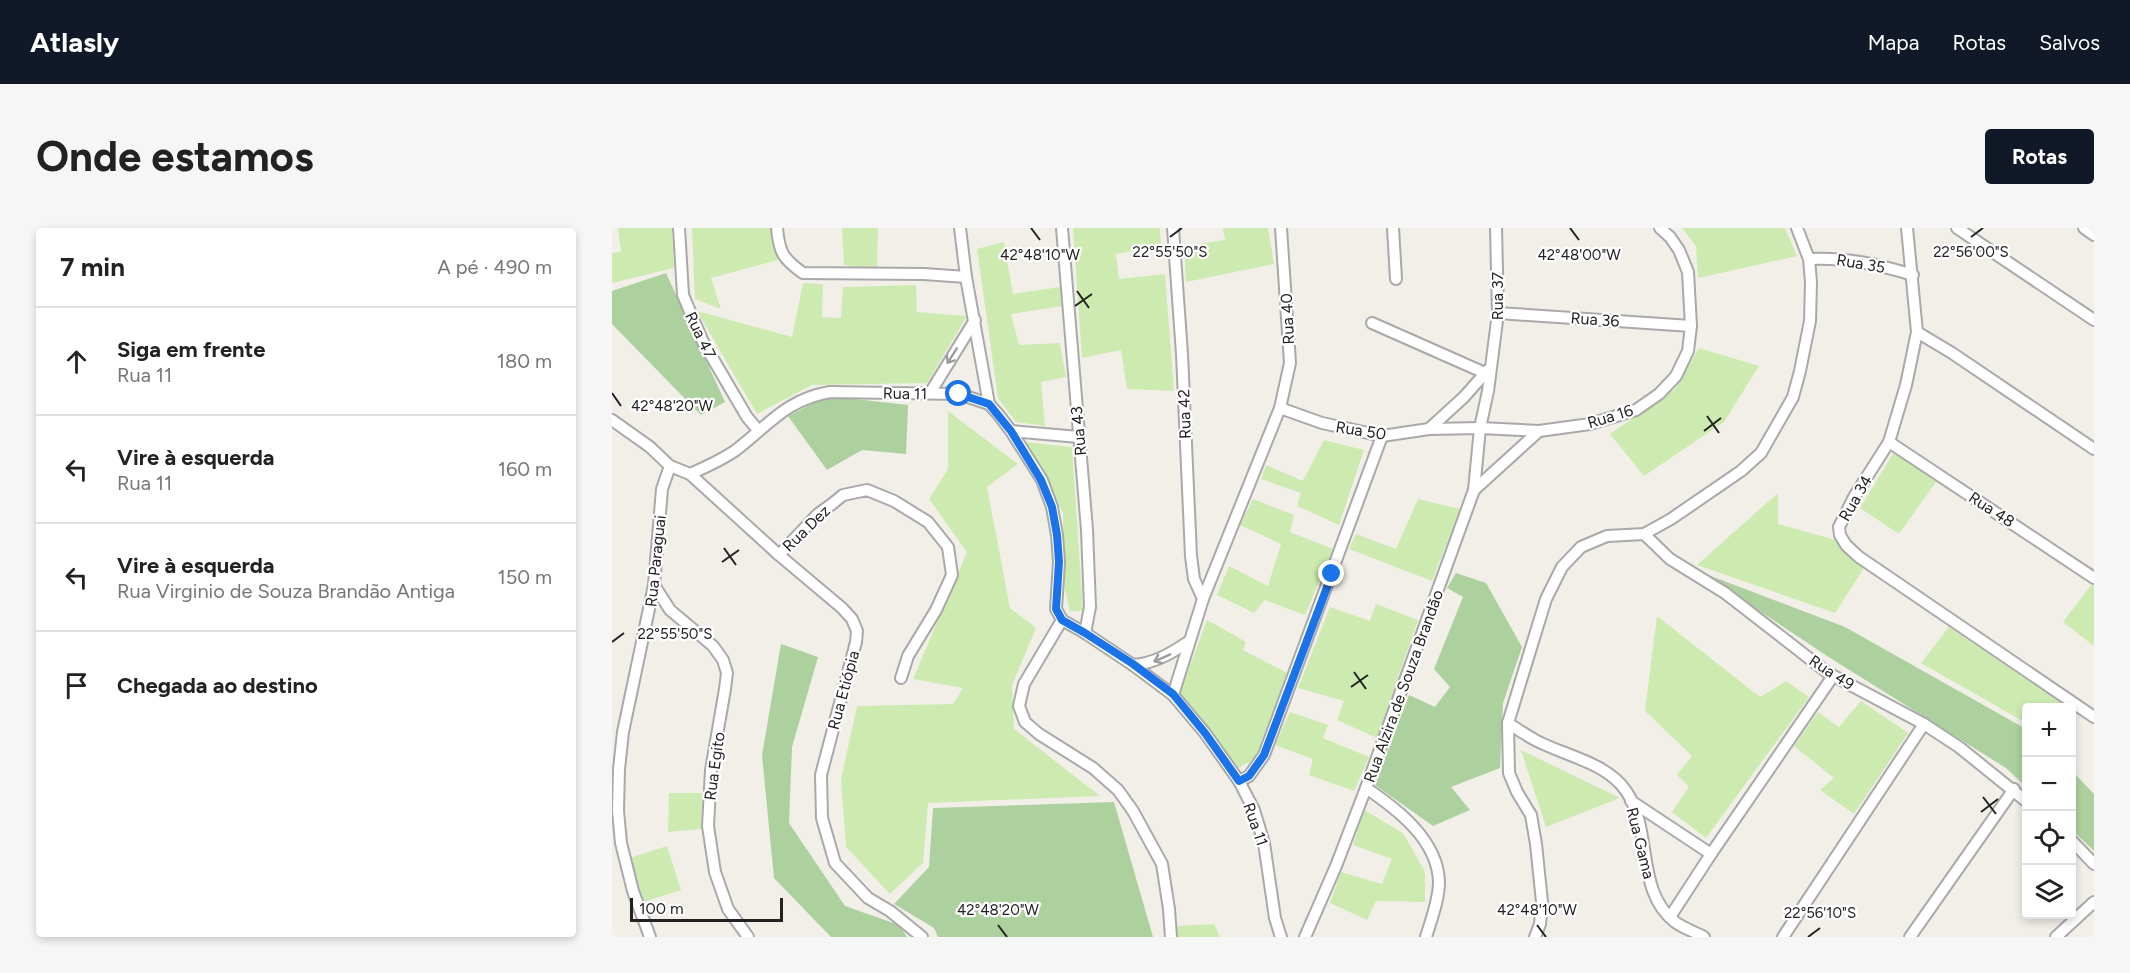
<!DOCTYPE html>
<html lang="pt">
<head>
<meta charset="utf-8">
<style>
  body { margin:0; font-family:Figtree,sans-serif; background:#f6f6f6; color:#222 }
  .controls { position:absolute; right:18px; bottom:18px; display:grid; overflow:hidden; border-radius:6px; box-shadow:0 3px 9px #0003 }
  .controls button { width:54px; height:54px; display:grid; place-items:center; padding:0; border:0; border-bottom:2px solid #e0e0e0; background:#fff; color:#222; font:30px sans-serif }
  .scale { position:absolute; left:18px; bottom:15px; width:153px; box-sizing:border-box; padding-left:6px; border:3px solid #222; border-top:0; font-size:16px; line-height:21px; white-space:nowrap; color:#222; -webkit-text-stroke:4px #fff; paint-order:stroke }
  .stop { position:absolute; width:18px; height:18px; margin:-14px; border:4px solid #1a73e8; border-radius:50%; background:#fff }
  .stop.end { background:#1a73e8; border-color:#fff; box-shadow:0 2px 6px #0008 }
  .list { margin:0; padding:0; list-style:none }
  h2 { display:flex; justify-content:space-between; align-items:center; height:78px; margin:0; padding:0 24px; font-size:26px }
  h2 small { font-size:20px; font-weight:400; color:#767676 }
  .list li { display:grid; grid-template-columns:39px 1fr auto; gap:18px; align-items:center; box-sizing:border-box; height:108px; padding:0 24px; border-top:2px solid #e0e0e0 }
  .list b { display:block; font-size:22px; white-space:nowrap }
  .list p { margin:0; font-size:20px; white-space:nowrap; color:#767676 }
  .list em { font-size:20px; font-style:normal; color:#767676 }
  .icon { flex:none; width:33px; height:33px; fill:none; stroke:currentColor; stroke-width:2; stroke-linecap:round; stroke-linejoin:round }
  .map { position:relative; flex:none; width:1482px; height:709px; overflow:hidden; border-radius:6px }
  header { display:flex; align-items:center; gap:36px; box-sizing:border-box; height:84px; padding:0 30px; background:#111827; color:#fff }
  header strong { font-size:28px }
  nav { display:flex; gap:33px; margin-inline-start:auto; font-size:21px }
  .intro { display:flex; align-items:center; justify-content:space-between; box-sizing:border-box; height:144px; padding:0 36px }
  h1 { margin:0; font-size:42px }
  .button { padding:15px 27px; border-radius:6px; background:#111827; color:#fff; font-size:21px; font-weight:700 }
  main { display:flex; gap:36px; padding:0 36px }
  aside { flex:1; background:#fff; border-radius:6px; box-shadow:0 3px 9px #0003 }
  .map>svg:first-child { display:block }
  .grass { fill:#cdebb0 }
  .forest { fill:#add19e }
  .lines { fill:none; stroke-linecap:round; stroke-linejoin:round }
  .street-casing { stroke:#a9a9a9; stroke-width:14 }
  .street { stroke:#fff; stroke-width:10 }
  .oneway { stroke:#9c9c9c }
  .route { stroke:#1a73e8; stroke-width:8 }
  .ticks { fill:none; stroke:#222; stroke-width:2 }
  .labels { text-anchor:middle; stroke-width:4.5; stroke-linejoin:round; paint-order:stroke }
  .street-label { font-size:16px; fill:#222; stroke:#fff }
  .ticks-label { font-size:15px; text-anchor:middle; fill:#222; stroke:#fff; stroke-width:4.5; stroke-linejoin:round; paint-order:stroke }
</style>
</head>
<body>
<header>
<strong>Atlasly</strong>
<nav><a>Mapa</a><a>Rotas</a><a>Salvos</a></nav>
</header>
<div class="intro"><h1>Onde estamos</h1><a class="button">Rotas</a></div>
<main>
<aside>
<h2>7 min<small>A pé · 490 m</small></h2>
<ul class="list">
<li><svg class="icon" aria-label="ahead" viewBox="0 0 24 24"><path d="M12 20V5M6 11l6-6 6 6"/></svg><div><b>Siga em frente</b><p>Rua 11</p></div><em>180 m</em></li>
<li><svg class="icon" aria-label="left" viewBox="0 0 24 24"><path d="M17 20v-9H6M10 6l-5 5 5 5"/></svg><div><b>Vire à esquerda</b><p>Rua 11</p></div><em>160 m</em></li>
<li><svg class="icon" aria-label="left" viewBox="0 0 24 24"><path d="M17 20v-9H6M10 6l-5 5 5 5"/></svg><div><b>Vire à esquerda</b><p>Rua Virginio de Souza Brandão Antiga</p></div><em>150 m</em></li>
<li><svg class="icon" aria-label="arrive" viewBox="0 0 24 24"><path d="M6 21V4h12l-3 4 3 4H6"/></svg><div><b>Chegada ao destino</b></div></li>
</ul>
</aside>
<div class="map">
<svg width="1482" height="709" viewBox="0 0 1482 709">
  <rect width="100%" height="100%" fill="#f2efe9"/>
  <g class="grass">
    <polygon points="6,0 60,0 62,40 0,55 0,25 9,24"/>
    <polygon points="80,0 163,0 166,32 99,50 109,81 83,71"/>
    <polygon points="230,0 266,0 265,41 232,37"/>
    <polygon points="461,0 548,0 549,18 504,26 507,51 553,46 562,163 515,161 509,122 470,130"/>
    <polygon points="611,0 656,0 662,36 574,54 572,18 613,12"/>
    <polygon points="1070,0 1173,0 1185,28 1086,50 1084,18"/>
    <polygon points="392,14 401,66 448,59 451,78 399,86 407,117 448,115 454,149 429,154 433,198 404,194 386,170 365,21"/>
    <polygon points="191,55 211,56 210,89 229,90 231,59 304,57 305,84 355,88 315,155 200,157 145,186 85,83 180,109"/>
    <polygon points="1087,120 1147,138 1112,194 1032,248 998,206 1063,161"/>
    <polygon points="336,183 406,236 375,259 398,380 424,400 400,457 402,501 488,568 316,575 311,635 278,666 234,619 229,552 245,478 341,476 351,460 301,451 355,324 317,271 336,241"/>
    <polygon points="712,212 752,222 727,297 685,278 689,265 649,251 654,237 691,253"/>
    <polygon points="413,214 460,219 471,383 458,383 452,357 451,285"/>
    <polygon points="1282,224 1324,254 1287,306 1248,280"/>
    <polygon points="1166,265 1166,296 1224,312 1252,340 1223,385 1085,337"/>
    <polygon points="641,271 682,287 678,304 721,321 693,387 653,372 642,385 605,367 617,338 656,358 669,316 628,297"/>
    <polygon points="806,271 848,281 820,353 737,321 744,306 784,321"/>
    <polygon points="1480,356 1482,358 1482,418 1451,394"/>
    <polygon points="764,376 806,392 765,510 725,492 732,473 686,460 718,379 758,393"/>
    <polygon points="1045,388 1148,469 1174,453 1197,469 1094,610 1060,584 1077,559 1065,547 1080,528 1033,483"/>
    <polygon points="595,392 634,414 631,422 675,445 643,531 626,540 567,468"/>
    <polygon points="1337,399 1454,478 1453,479 1414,479 1414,495 1309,435"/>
    <polygon points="1249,473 1296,505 1242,586 1208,562 1222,550 1182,518 1206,484 1227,499"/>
    <polygon points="678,484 716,497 711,510 757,529 742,563 697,547 701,531 663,517"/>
    <polygon points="909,522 1008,570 934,599"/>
    <polygon points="57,565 90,565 89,601 56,604"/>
    <polygon points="752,582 791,605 813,644 813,674 764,673 755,692 718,675 729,644 770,656 780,631 741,617"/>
    <polygon points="55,618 69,662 32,674 18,630"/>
    <polygon points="602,696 608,709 563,709 562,698"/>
  </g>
  <g class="forest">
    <polygon points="54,45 113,174 89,187 0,96 0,63"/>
    <polygon points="216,168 296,177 294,226 250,222 215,242 176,188"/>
    <polygon points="844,345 874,355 910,419 891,475 888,540 839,559 858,582 821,598 763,557 797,467 823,479 838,459 822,441 851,369 835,360"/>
    <polygon points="1091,345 1233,399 1414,501 1414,559 1394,540 1215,428"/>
    <polygon points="169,416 206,429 180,519 177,595 233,678 287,697 295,709 219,709 162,650 150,527"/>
    <polygon points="1460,543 1482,566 1482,623 1460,602"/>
    <polygon points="502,574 541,709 326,709 322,700 282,676 317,639 321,580"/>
  </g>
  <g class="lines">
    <g class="street-casing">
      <g id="street">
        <polyline points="67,0 71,67 91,114 135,189 146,202"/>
        <path d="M165 0C167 24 171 31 191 45L312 46 354 49 377 176"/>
        <polyline points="348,0 354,49"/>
        <polyline points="450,0 475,302 478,379 473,405"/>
        <polyline points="561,0 570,126 579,328 582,351 591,371"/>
        <polyline points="781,0 784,51"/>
        <polyline points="1295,0 1305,104 1294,157 1277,214 1242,269 1227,299 1228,307 1234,317 1247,329 1482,489"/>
        <polyline points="1345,0 1482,92"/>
        <polyline points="1472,0 1482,7"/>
        <path d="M1197 31C1233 29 1266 36 1301 47"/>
        <polyline points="886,85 1079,98"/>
        <polyline points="760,95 873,145"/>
        <polyline points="1305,104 1340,125 1482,221"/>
        <polyline points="318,165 363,92"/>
        <polyline points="668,180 710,195 770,208 817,201 868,200 927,203 978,196 1024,182 1047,166 1064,148 1076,123 1079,98 1076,44 1067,22 1058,9 1048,0"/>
        <path d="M0 192 38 219 58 238 78 246C94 239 110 232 124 222 157 197 173 172 218 164L347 166 377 176 386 186 399 203 430 252 440 279 445 307 447 334 444 381 450 392 473 405 521 437 561 467 593 505 627 553 642 582 652 615 663 690 669 709"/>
        <polyline points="817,201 852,169 876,142"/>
        <polyline points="399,203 467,209"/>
        <polyline points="1277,214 1482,350"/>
        <polyline points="78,246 167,327 230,380 240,391 245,403 244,414 209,547 210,590 223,635 256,670 278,683 310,709"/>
        <polyline points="862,262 927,203"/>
        <polyline points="1032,306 1058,331 1113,365 1216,445 1312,496 1347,519 1414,573"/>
        <polyline points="167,327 206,286 220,276 231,267 255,262 282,273 316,294 336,319 340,347 324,382 296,428 289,450"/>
        <polyline points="42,357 58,382 101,418 111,432 115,445 113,461 99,542 96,598 103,644 116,681 136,709"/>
        <polyline points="450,392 412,456 407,478 413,494 427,506 481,540 506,562 521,583 550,636 557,681 559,709"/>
        <path d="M521 437C543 435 558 426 576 414"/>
        <polyline points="561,467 591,371 668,180 678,135 669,0"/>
        <path d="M896 495C905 501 914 507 923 512 953 528 994 534 1014 563 1041 602 1023 663 1063 694 1071 700 1083 704 1092 709"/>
        <polyline points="627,553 637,548 652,527 770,208"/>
        <path d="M754 560C785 581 826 612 827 654 827 672 819 692 814 709"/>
        <polyline points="1019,573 1099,626"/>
        <polyline points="1460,613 1482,636"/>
        <polyline points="1058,689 1099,626 1221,448"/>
        <polyline points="38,709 21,663 9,615 6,583 7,541 11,504 42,357 50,261 58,238"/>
        <polyline points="693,709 724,638 754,560 862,262 868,200 876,163 886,85 884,0"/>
        <polyline points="923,709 928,696 930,674 924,616 919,587 905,564 897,545 896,495 934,371 950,339 969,319 995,308 1032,306 1059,291 1129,243 1149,225 1181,169 1188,143 1198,93 1199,54 1197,31 1185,0"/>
        <polyline points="1171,709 1312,496"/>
        <polyline points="1298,709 1402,561"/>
        <polyline points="1444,709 1482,674"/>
      </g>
    </g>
    <use href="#street" class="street"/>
  </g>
  <defs><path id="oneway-shaft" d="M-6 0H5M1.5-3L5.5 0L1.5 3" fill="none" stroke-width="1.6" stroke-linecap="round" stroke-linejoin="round" transform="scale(1.5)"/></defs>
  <g class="oneway">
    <use href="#oneway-shaft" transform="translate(340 128) rotate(122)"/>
    <use href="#oneway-shaft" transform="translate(550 430) rotate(156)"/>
  </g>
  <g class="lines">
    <polyline class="route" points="347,166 377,176 399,203 429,252 440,279 445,307 447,334 444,381 450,392 473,405 521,436 561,466 593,505 627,553 637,548 652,527 720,346"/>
  </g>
  <path class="ticks" d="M419 0 428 12M958 0 967 12M558 9 570 0M1359 9 1371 0M465 63 477 80M463 78 480 66M0 165 9 178M1095 188 1107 205M1092 203 1109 190M112 320 124 337M110 334 127 322M0 414 12 405M742 444 754 461M739 459 756 447M1371 569 1384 586M1369 584 1386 571M386 697 395 709M925 697 934 709M1196 709 1208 700"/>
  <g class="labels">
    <g class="street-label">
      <text transform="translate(1249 35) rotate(10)" y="6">Rua 35</text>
      <text transform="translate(885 68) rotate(-90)" y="6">Rua 37</text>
      <text transform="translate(675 91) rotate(-93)" y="6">Rua 40</text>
      <text transform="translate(983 91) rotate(4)" y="6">Rua 36</text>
      <text transform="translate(89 107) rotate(64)" y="6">Rua 47</text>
      <text transform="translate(293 165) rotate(1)" y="6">Rua 11</text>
      <text transform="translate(572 186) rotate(-92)" y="6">Rua 42</text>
      <text transform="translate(998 188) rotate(-17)" y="6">Rua 16</text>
      <text transform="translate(749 202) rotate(9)" y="6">Rua 50</text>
      <text transform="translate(466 203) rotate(-95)" y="6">Rua 43</text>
      <text transform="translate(1243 270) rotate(-60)" y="6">Rua 34</text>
      <text transform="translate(1380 281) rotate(33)" y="6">Rua 48</text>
      <text transform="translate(194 300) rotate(-44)" y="6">Rua Dez</text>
      <text transform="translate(43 333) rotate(-84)" y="6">Rua Paraguai</text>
      <text transform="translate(1220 444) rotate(33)" y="6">Rua 49</text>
      <text transform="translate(791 458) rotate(-70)" y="6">Rua Alzira de Souza Brandão</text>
      <text transform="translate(231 462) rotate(-75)" y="6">Rua Etiópia</text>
      <text transform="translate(102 538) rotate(-82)" y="6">Rua Egito</text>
      <text transform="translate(644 596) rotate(71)" y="6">Rua 11</text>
      <text transform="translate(1029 615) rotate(76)" y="6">Rua Gama</text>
    </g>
  </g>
  <g class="ticks-label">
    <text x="558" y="29">22°55'50"S</text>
    <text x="1359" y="29">22°56'00"S</text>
    <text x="428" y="32">42°48'10"W</text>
    <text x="967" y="32">42°48'00"W</text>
    <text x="60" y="183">42°48'20"W</text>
    <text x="63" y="411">22°55'50"S</text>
    <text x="386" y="687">42°48'20"W</text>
    <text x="925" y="687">42°48'10"W</text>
    <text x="1208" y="690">22°56'10"S</text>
  </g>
</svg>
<div class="controls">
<button>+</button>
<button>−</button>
<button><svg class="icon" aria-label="locate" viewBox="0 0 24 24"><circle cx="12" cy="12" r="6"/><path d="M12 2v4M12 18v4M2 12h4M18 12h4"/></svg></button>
<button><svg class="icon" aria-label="layers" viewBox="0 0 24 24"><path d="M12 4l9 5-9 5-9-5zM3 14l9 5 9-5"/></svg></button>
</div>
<div class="scale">100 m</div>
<div class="stop" style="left:347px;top:166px"></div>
<div class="stop end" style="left:720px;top:346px"></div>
</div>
</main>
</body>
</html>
